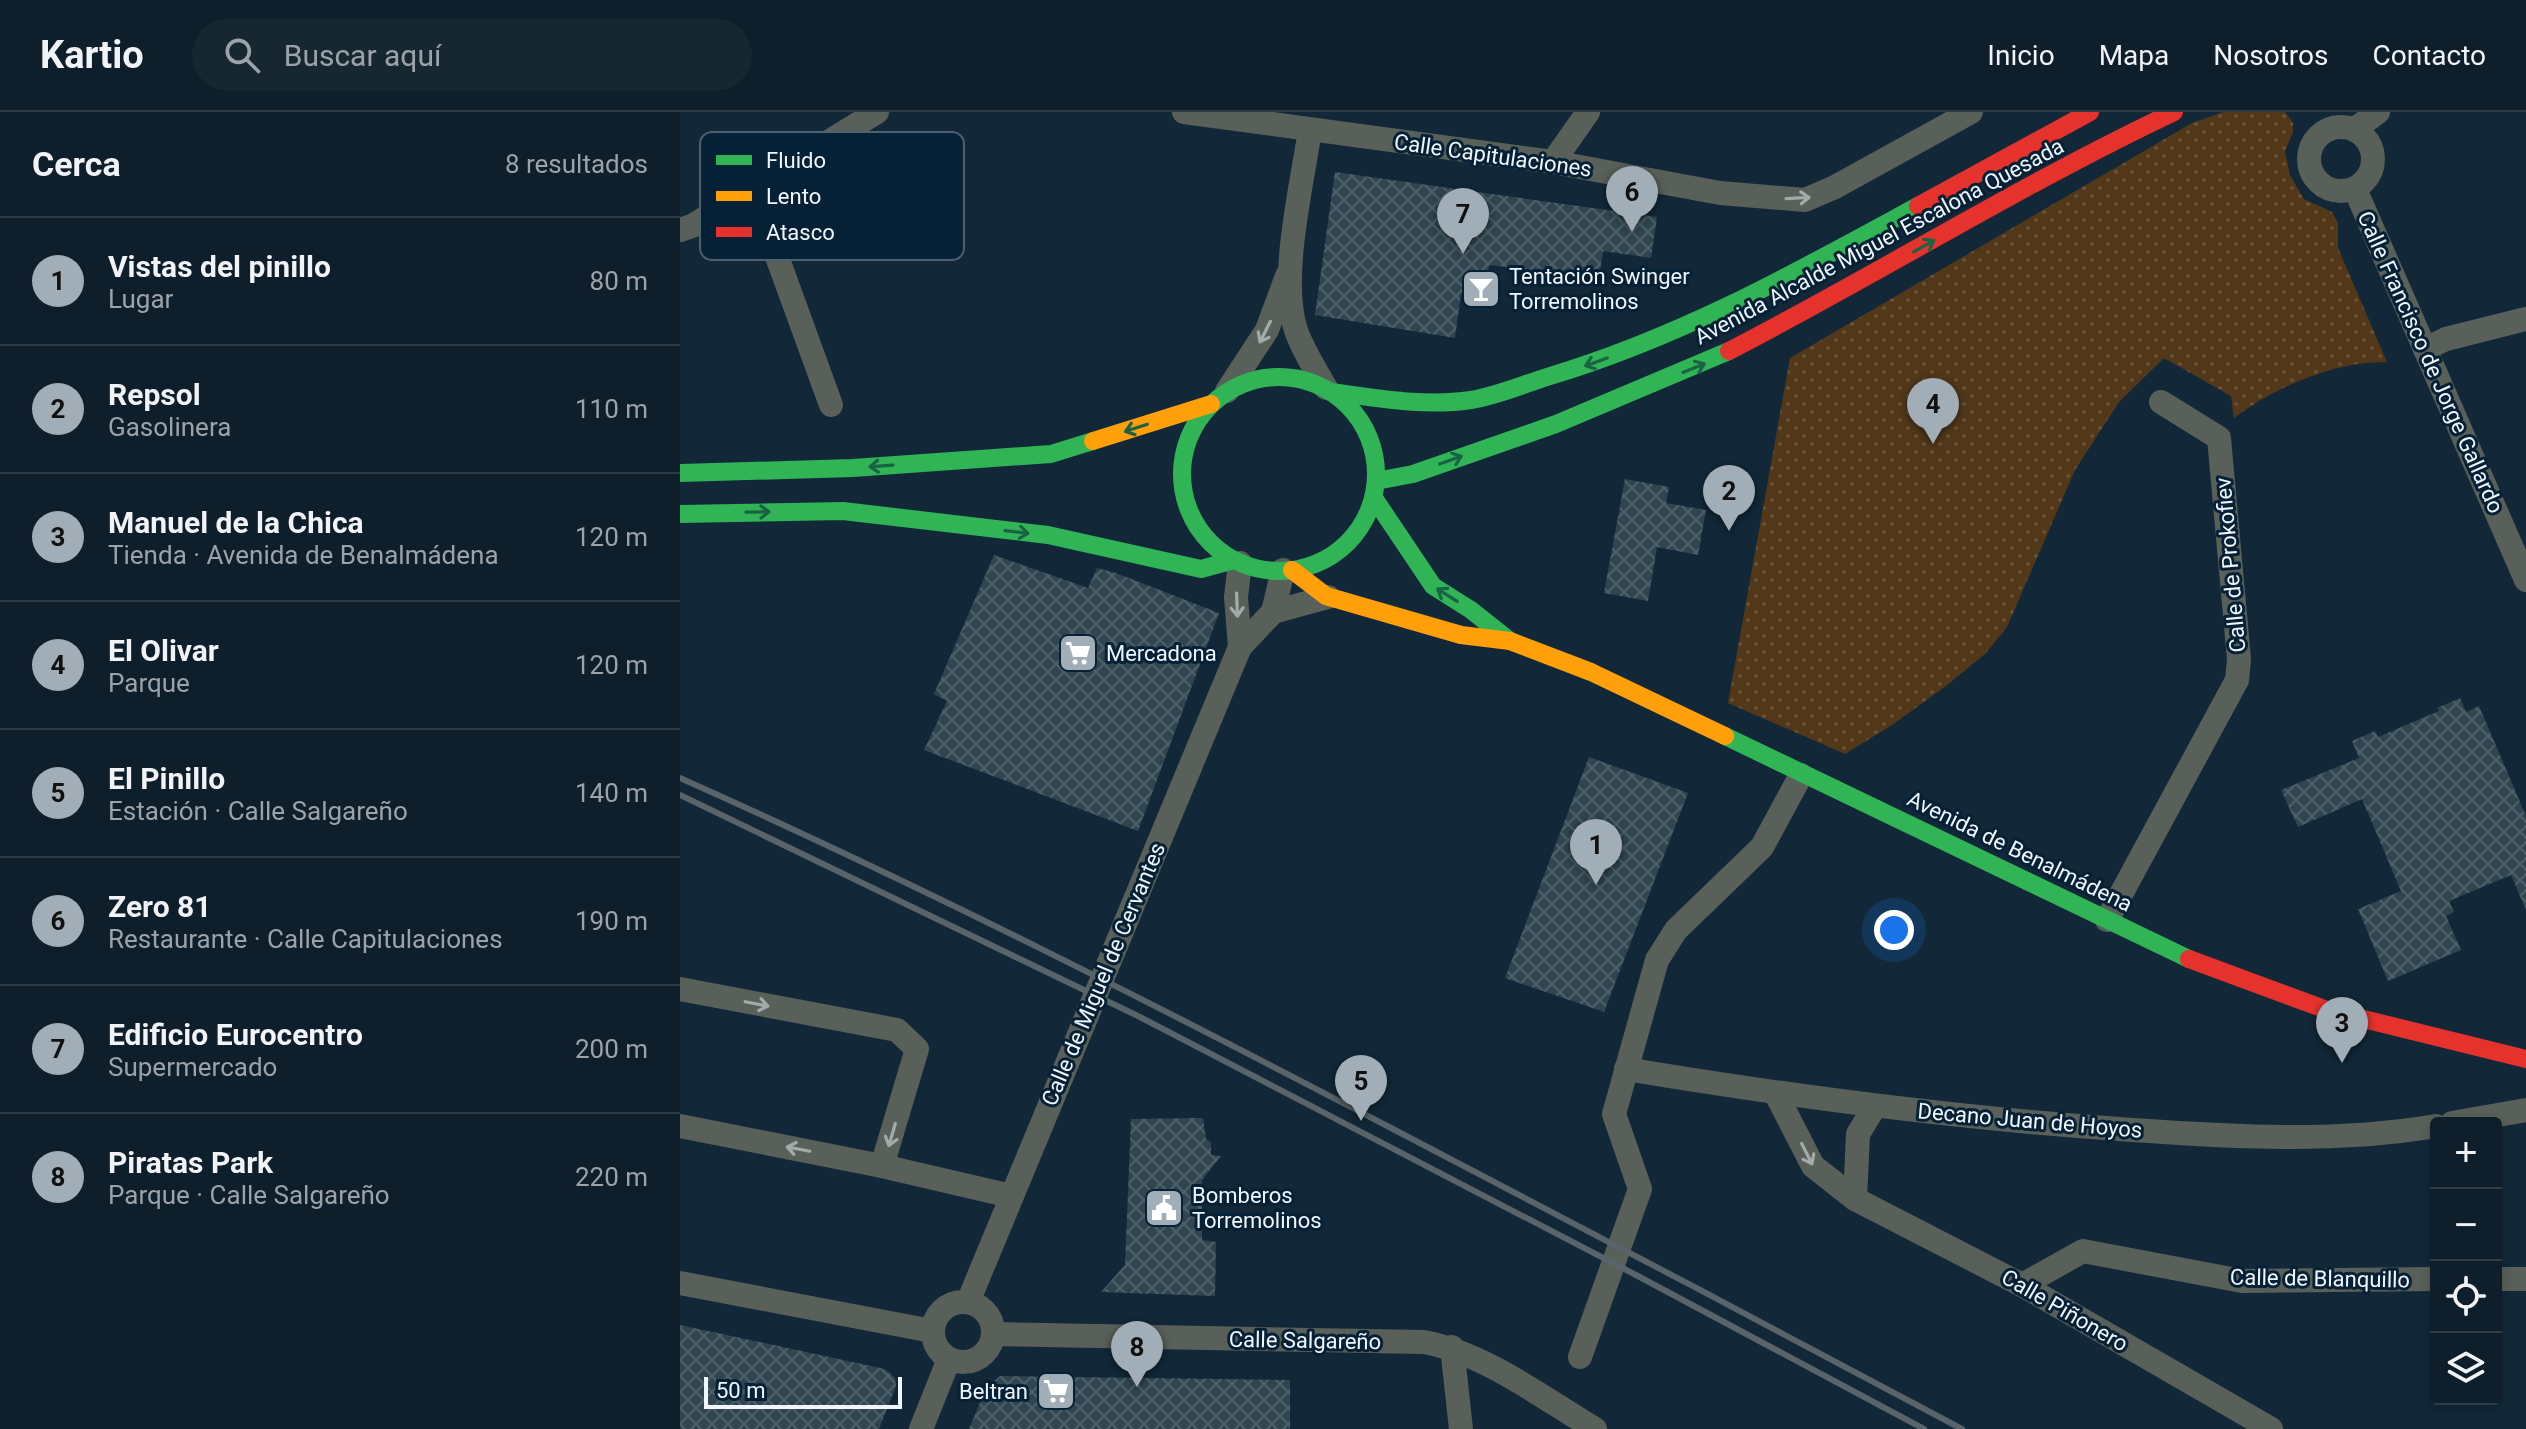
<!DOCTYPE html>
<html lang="es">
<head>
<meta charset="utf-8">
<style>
  body { margin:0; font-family:Roboto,sans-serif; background:#172732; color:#f1f3f6 }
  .controls { position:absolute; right:24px; bottom:24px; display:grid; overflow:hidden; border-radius:8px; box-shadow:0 4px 12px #0003 }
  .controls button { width:72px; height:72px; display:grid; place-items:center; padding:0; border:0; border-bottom:2px solid #2e3c47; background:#0e1e2a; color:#f1f3f6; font:40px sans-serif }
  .scale { position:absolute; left:24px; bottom:20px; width:198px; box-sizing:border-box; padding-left:8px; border:4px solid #f0f6fb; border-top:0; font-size:22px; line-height:28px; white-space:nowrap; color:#f0f6fb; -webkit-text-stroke:6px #062136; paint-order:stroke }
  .you { position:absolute; left:1214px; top:818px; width:28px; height:28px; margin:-20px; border:6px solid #fff; border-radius:50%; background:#1a73e8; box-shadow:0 0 0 12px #1a73e833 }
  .badge { display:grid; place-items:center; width:52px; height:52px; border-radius:50%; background:#a2aeb7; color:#111; font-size:26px; font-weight:700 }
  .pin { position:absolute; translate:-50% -66px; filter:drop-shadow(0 2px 4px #0008) }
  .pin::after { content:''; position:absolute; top:42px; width:28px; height:24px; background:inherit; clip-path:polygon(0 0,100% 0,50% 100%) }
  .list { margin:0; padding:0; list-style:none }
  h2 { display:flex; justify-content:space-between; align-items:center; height:104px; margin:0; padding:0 32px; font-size:34px }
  h2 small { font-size:26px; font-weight:400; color:#9ba2a8 }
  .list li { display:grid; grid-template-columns:52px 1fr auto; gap:24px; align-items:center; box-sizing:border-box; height:128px; padding:0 32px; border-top:2px solid #2e3c47 }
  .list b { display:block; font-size:30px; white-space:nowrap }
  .list p { margin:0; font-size:26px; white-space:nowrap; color:#9ba2a8 }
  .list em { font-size:26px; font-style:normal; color:#9ba2a8 }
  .icon { flex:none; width:44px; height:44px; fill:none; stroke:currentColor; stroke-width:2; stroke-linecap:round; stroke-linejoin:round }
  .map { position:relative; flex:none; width:1846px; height:1317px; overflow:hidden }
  header { display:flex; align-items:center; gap:48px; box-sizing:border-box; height:112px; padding:0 40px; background:#0e1e2a; border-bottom:2px solid #2e3c47 }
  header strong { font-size:38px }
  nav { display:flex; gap:44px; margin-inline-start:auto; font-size:28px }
  .search { width:560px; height:72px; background:#172732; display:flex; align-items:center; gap:20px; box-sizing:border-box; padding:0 28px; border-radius:44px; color:#9ba2a8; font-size:30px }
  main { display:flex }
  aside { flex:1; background:#0e1e2a }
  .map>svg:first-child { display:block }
  .green { fill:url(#green-dots) }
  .building { fill:url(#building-cross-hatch) }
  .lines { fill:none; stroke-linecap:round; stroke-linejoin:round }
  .street { stroke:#595f59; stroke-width:24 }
  .fast { stroke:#30b455; stroke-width:18 }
  .slow { stroke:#ff9f0a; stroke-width:18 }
  .jam { stroke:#e5322d; stroke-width:18 }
  .rail { stroke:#586469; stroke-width:6 }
  .oneway { stroke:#a4aaaa }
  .oneway2 { stroke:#196344 }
  .labels { text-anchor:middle; stroke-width:6; stroke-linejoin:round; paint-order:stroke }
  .street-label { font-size:22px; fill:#f0f6fb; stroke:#062136 }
  .poi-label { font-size:22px; fill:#f0f6fb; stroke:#062136; text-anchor:start }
  .key { fill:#062136; stroke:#4c6171; stroke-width:2 }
  .key-label { font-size:22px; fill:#f0f6fb }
</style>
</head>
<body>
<header>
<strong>Kartio</strong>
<div class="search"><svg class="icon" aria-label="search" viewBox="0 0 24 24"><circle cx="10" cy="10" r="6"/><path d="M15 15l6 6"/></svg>Buscar aquí</div>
<nav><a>Inicio</a><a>Mapa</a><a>Nosotros</a><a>Contacto</a></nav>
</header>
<main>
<aside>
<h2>Cerca<small>8 resultados</small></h2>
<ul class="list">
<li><span class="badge">1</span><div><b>Vistas del pinillo</b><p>Lugar</p></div><em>80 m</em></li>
<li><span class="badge">2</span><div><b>Repsol</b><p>Gasolinera</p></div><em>110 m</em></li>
<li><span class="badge">3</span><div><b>Manuel de la Chica</b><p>Tienda · Avenida de Benalmádena</p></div><em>120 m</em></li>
<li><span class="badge">4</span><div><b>El Olivar</b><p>Parque</p></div><em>120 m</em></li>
<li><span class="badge">5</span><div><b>El Pinillo</b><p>Estación · Calle Salgareño</p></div><em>140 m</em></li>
<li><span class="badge">6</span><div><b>Zero 81</b><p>Restaurante · Calle Capitulaciones</p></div><em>190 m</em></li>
<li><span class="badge">7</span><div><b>Edificio Eurocentro</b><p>Supermercado</p></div><em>200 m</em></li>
<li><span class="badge">8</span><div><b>Piratas Park</b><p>Parque · Calle Salgareño</p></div><em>220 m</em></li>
</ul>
</aside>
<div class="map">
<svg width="1846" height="1317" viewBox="0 0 1846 1317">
  <defs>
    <pattern id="green-dots" width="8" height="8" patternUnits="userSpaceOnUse" patternTransform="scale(2)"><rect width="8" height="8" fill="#523819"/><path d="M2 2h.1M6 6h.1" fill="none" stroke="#6b553b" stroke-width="1.8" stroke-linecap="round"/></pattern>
    <pattern id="building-cross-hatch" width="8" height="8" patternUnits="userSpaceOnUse" patternTransform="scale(2)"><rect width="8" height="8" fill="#30454f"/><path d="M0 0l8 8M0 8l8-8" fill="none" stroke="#4e6069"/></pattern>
  </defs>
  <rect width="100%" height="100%" fill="#122838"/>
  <path class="green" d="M1543 0H1605L1613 11V20L1605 39 1610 63 1624 87 1652 100 1658 111V136L1707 250C1655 249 1595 275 1554 306L1551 284 1484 246 1439 290 1395 358 1327 515 1306 541 1266 574 1212 613 1165 642 1048 591 1110 246 1512 11Z"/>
  <g class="building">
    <polygon points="655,60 977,105 971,146 923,139 919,166 809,153 804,184 781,182 775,226 635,203"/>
    <polygon points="945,367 989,375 986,391 1026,398 1018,443 977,435 968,489 924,481"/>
    <polygon points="314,443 408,476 417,456 436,461 539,501 458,719 244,638 267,589 254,582"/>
    <polygon points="1780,586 1786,600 1799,594 1846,704 1846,798 1831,763 1769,789 1774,800 1766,804 1781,838 1708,869 1678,797 1721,779 1682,687 1618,715 1601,678 1679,646 1672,629 1695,619 1698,625 1759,599 1757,596"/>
    <polygon points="909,645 1008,681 924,900 825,866"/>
    <polygon points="523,1006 526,1027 531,1030 531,1043 541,1044 522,1068 522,1128 536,1130 535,1184 421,1180 445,1153 451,1007"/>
    <polygon points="0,1213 205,1257 215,1266 216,1274 199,1317 0,1317"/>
    <polygon points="320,1264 610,1268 610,1317 289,1317 306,1276"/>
  </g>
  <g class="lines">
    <g class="street">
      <polyline points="504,0 873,50 1040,81 1125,88 1155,75 1291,0"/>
      <circle cx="1661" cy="47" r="32"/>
      <polyline points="1675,17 1698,0"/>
      <path d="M630 18C622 73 598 170 617 221 624 240 636 259 646 276"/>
      <polyline points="873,50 908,0"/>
      <polyline points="72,76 151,293"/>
      <polyline points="1675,77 1846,468"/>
      <polyline points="0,118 12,114 197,0"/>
      <polyline points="1745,237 1766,227 1846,207"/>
      <polyline points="547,279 587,218 607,164"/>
      <polyline points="593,500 603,458"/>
      <polyline points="560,535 556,485 560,451"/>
      <polyline points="1427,808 1557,568 1559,547 1539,326 1481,290"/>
      <polyline points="0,877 217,918 237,937 202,1054"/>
      <path d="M946 957C1114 985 1283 1007 1453 1018 1553 1025 1656 1031 1756 1014"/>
      <polyline points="1096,982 1133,1054 1175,1087 1342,1173 1591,1317"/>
      <polyline points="1772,1011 1846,998"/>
      <polyline points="0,1014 202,1054 331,1084"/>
      <polyline points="1175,1087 1178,1022 1195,994"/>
      <polyline points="1816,1167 1846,1167"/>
      <polyline points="0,1171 252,1219"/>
      <polyline points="1342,1173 1403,1139 1562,1169 1756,1167"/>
      <polyline points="288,1190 560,535 593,500 648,485"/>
      <circle cx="283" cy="1220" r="30"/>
      <path d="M313 1222 744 1230C804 1241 863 1286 915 1317"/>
      <polyline points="772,1235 781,1317"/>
      <polyline points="900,1245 960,1077 934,1002 977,848 996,818 1082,735 1121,663"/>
      <polyline points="241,1317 269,1247"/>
    </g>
    <g class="fast">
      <circle cx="599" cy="362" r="97"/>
      <path d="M651 280C697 286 744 295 791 288 816 284 842 273 867 265 1001 225 1115 161 1238 94"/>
      <polyline points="0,361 173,356 371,342 413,329"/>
      <polyline points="696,369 733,362 876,312 1049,239"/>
      <polyline points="694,386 753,474 791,498 830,529"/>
      <polyline points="0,402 163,399 368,423 521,457 554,448"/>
      <polyline points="1045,624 1509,847"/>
    </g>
    <g class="slow">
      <polyline points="413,329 531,292"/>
      <polyline points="612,458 646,484 781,523 830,529 911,560 1045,624"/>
    </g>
    <g class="jam">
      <polyline points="1238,94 1410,0"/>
      <path d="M1049 239C1198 162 1342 72 1494 0"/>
      <polyline points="1509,847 1647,898 1846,947"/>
    </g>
    <g class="rail">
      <path d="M0 666C242 774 478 894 713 1017 903 1116 1093 1216 1282 1317"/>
      <polyline points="0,683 460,905 956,1163 1244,1317"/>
    </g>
  </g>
  <defs><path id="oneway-shaft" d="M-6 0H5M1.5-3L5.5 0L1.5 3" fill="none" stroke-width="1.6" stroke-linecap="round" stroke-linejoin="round" transform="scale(2)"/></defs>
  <g class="oneway">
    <use href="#oneway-shaft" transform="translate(1118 86) rotate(-3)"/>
    <use href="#oneway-shaft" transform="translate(585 220) rotate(117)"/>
    <use href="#oneway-shaft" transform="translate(557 493) rotate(88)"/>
    <use href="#oneway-shaft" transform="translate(77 892) rotate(11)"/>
    <use href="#oneway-shaft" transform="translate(212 1023) rotate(106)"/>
    <use href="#oneway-shaft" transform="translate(118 1037) rotate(-169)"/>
    <use href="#oneway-shaft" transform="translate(1127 1042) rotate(63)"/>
  </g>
  <g class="oneway2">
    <use href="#oneway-shaft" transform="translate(1244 134) rotate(-29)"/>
    <use href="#oneway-shaft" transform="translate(916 250) rotate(160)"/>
    <use href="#oneway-shaft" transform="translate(1014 256) rotate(-22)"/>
    <use href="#oneway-shaft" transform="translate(456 316) rotate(162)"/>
    <use href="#oneway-shaft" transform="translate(771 348) rotate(-20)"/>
    <use href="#oneway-shaft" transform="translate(201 354) rotate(176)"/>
    <use href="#oneway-shaft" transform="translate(78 400) rotate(-1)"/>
    <use href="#oneway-shaft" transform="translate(337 420) rotate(7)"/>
    <use href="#oneway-shaft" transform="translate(767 483) rotate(-148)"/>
  </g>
  <defs>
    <g id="bar-square" transform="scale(2)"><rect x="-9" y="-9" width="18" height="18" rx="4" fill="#a2aeb7" stroke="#062136"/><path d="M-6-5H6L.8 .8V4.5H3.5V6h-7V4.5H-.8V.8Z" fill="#fff"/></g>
    <g id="supermarket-square" transform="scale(2)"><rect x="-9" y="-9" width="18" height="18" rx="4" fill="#a2aeb7" stroke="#062136"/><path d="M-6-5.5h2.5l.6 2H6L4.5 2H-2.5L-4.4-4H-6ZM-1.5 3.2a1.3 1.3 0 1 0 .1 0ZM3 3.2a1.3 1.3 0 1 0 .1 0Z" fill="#fff"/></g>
    <g id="civic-square" transform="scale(2)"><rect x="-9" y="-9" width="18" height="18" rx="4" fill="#a2aeb7" stroke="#062136"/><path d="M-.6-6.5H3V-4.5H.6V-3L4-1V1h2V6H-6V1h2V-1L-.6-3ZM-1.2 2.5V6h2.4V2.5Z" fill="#fff"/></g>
  </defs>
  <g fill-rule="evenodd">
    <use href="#bar-square" x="801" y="177"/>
    <use href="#supermarket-square" x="398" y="541"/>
    <use href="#civic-square" x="484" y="1096"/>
    <use href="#supermarket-square" x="376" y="1279"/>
  </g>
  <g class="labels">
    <g class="street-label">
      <text transform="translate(813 43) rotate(8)" y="8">Calle Capitulaciones</text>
      <text transform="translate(1199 129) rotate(-28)" y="8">Avenida Alcalde Miguel Escalona Quesada</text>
      <text transform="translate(1751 250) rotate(66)" y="8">Calle Francisco de Jorge Gallardo</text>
      <text transform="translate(1550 453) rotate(-95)" y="8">Calle de Prokofiev</text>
      <text transform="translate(1340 739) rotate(26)" y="8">Avenida de Benalmádena</text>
      <text transform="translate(423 862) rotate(-67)" y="8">Calle de Miguel de Cervantes</text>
      <text transform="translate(1350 1008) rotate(5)" y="8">Decano Juan de Hoyos</text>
      <text transform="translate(1640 1166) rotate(1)" y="8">Calle de Blanquillo</text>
      <text transform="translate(1385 1198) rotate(30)" y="8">Calle Piñonero</text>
      <text transform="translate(625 1228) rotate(1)" y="8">Calle Salgareño</text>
    </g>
    <g class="poi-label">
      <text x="829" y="172">Tentación Swinger<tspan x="829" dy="25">Torremolinos</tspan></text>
      <text x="426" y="549">Mercadona</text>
      <text x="512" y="1091">Bomberos<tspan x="512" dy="25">Torremolinos</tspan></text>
      <text x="348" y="1287" text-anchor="end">Beltran</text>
    </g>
  </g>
  <rect x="20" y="20" width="264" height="128" rx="12" class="key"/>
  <rect x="36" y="43" width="36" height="10" fill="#30b455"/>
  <rect x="36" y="79" width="36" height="10" fill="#ff9f0a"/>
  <rect x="36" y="115" width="36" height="10" fill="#e5322d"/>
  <g class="key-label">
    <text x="86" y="56">Fluido</text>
    <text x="86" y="92">Lento</text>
    <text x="86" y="128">Atasco</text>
  </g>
</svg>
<div class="controls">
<button>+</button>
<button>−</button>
<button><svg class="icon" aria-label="locate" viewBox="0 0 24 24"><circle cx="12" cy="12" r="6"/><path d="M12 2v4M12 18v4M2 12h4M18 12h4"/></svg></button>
<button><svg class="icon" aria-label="layers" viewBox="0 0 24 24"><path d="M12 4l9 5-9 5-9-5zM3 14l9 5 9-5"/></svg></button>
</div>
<div class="scale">50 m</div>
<div class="you"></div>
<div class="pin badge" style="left:916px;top:773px">1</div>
<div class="pin badge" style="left:1049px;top:419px">2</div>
<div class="pin badge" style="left:1662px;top:951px">3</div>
<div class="pin badge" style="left:1253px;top:332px">4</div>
<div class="pin badge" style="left:681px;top:1009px">5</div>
<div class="pin badge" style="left:952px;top:120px">6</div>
<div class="pin badge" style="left:783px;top:142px">7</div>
<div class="pin badge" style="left:457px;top:1275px">8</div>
</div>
</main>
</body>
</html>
